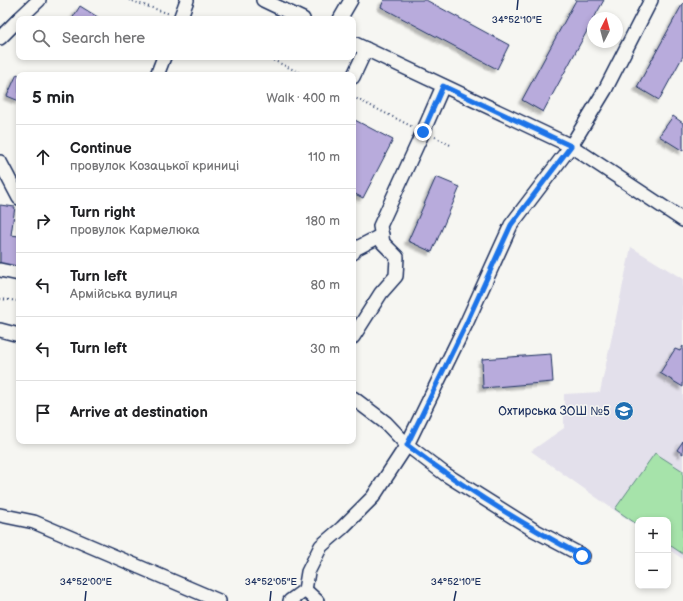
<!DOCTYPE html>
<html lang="en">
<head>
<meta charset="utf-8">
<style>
  body { margin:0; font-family:"Balsamiq Sans",sans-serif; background:#f2f2f2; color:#202124 }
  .controls { position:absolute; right:12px; bottom:12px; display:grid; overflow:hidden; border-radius:8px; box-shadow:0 2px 6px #0003 }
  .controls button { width:36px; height:36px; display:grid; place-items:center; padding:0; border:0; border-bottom:1px solid #e0e0e0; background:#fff; color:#202124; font:20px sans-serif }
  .compass { position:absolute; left:587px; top:12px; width:36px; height:36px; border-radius:50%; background:#fff; box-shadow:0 2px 6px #0003; rotate:6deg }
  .stop { position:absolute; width:12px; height:12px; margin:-9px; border:3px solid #1a73e8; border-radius:50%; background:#fff }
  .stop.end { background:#1a73e8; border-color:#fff; box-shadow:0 1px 4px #0008 }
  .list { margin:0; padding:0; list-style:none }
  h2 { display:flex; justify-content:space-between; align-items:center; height:52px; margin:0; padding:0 16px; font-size:17px }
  h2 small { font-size:13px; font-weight:400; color:#757577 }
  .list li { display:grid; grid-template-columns:26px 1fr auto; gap:12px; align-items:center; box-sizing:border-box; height:64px; padding:0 16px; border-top:1px solid #e0e0e0 }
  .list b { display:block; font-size:15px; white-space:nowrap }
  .list p { margin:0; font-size:13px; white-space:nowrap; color:#757577 }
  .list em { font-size:13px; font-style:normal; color:#757577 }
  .icon { flex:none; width:22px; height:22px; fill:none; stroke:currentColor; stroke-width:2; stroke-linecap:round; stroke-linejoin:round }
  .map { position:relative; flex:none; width:683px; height:601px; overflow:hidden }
  .search { position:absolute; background:#fff; box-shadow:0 2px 6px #0003; left:16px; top:16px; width:340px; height:44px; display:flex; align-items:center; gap:10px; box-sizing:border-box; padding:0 14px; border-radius:8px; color:#757577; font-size:15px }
  .panel { position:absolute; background:#fff; box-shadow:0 2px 6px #0003; left:16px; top:72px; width:340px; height:372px; border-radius:8px }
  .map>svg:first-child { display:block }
  .built { fill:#e3e0eb }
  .green { fill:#a6e3aa; stroke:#608984 }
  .building { fill:#b8abdc; stroke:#1b2f5e; filter:url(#shadow) }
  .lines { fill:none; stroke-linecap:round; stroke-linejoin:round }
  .minor-casing { stroke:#1b2f5e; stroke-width:16 }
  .path { stroke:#1b2f5e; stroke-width:2; stroke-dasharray:1 3; stroke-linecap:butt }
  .minor { stroke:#f6f6f2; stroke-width:13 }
  .route { stroke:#1a73e8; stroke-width:5 }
  .ticks { fill:none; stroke:#1b2f5e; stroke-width:1.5 }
  .labels { text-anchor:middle; stroke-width:3; stroke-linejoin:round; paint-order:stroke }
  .poi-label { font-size:12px; fill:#1b2f5e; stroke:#f6f6f2; text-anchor:end }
  .ticks-label { font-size:10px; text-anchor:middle; fill:#1b2f5e; stroke:#f6f6f2; stroke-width:3; stroke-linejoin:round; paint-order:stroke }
</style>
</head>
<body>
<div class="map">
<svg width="683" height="601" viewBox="0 0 683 601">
  <defs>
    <filter id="shadow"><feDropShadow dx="-3.5" dy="3.5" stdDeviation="1" flood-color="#0004"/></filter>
  </defs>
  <rect width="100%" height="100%" fill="#f6f6f2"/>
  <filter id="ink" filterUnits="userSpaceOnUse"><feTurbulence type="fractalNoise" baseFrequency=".025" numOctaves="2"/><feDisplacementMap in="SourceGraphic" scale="8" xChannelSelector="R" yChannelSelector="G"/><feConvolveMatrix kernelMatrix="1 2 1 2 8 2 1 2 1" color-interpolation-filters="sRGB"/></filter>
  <g filter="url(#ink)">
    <polygon class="built" points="631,247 683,279 683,559 668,549 668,520 638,520 638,527 531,451 564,428 564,394 600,392"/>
    <polygon class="green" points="655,453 683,471 683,554 668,544 668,520 638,520 638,525 615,509"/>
    <g class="building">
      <polygon points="384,0 426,0 509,45 497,69 381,7"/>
      <polygon points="576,0 604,0 594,18 593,18 593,20 543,112 522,100"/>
      <polygon points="683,3 683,56 659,100 637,87"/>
      <polygon points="80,6 101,19 72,19"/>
      <polygon points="17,74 19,75 19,101 7,96"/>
      <polygon points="673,116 683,123 683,151 659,136"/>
      <polygon points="353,119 393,140 363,198 353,193"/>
      <polygon points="436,177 460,187 432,252 408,241"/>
      <polygon points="0,205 15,207 11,235 19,236 19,267 0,264"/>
      <polygon points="683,346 683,387 660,373 675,349 680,351"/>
      <polygon points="551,354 553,382 483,388 482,359"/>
      <polygon points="683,441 683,454 677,450"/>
    </g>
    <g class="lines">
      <g class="minor-casing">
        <g id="minor">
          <polyline points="263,0 303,19"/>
          <polyline points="19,19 39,0"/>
          <polyline points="180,19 187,0"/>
          <polyline points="340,19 351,0"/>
          <polyline points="0,38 19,19"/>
          <polyline points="353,43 571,146 683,220"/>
          <polyline points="157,75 164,57"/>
          <polyline points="353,77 366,49"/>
          <polyline points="0,162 19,198"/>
          <polyline points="353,253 355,249 382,235"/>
          <polyline points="0,270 19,274"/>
          <polyline points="0,330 19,335"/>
          <polyline points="353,337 381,293 396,276 397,257 383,243 380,226 423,132 443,86"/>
          <polyline points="353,398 386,423 407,445 445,474 534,530 583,556"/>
          <polyline points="0,515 34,522 219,601"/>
          <polyline points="305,590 317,601"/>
          <polyline points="290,601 305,590 308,572 321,546 342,528 373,497 407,445 466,324 511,225 571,146 605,90 651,0"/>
        </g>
      </g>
      <g class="path">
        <polyline points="129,0 170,14"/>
        <polyline points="266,57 305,75"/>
        <polyline points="353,97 413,127"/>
        <polyline points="435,137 452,146"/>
        <polyline points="0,299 19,301"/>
      </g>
      <use href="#minor" class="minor"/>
    </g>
  </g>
  <g class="lines" filter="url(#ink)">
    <path class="route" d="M423 132 443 86 571 146 511 225 466 324 407 445C462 487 521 523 582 556"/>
  </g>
  <path class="ticks" d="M517 10 518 0M85 601 86 591M270 601 271 591M454 601 456 591"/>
  <defs>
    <g id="school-disc" transform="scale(1)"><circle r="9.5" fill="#1f6fb2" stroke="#f6f6f2"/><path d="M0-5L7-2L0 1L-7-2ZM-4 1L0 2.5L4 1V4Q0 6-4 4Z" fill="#fff"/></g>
  </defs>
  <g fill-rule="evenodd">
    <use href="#school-disc" x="624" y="411"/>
  </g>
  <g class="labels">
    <g class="poi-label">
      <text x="610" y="415">Охтирська ЗОШ №5</text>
    </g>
  </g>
  <g class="ticks-label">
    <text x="517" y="23">34°52'10"E</text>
    <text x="86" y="585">34°52'00"E</text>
    <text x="271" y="585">34°52'05"E</text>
    <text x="456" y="585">34°52'10"E</text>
  </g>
</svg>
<div class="controls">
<button>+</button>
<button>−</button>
</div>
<svg class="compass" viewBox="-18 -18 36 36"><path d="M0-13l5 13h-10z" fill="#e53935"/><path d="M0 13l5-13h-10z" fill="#757577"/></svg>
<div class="stop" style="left:582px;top:556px"></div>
<div class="stop end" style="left:423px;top:132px"></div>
<div class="search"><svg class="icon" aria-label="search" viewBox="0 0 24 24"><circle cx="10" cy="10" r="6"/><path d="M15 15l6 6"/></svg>Search here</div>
<section class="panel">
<h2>5 min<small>Walk · 400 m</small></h2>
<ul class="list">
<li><svg class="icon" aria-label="ahead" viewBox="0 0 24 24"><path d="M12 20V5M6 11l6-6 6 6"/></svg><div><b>Continue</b><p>провулок Козацької криниці</p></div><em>110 m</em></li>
<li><svg class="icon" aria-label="right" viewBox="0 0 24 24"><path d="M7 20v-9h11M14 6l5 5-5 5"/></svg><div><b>Turn right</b><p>провулок Кармелюка</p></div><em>180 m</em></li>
<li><svg class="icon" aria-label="left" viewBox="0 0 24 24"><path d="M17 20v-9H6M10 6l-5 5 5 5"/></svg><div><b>Turn left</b><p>Армійська вулиця</p></div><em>80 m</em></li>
<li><svg class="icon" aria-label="left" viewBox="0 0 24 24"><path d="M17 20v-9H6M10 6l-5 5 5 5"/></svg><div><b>Turn left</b></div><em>30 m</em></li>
<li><svg class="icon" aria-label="arrive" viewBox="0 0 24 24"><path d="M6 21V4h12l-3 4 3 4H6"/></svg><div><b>Arrive at destination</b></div></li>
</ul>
</section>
</div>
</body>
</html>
